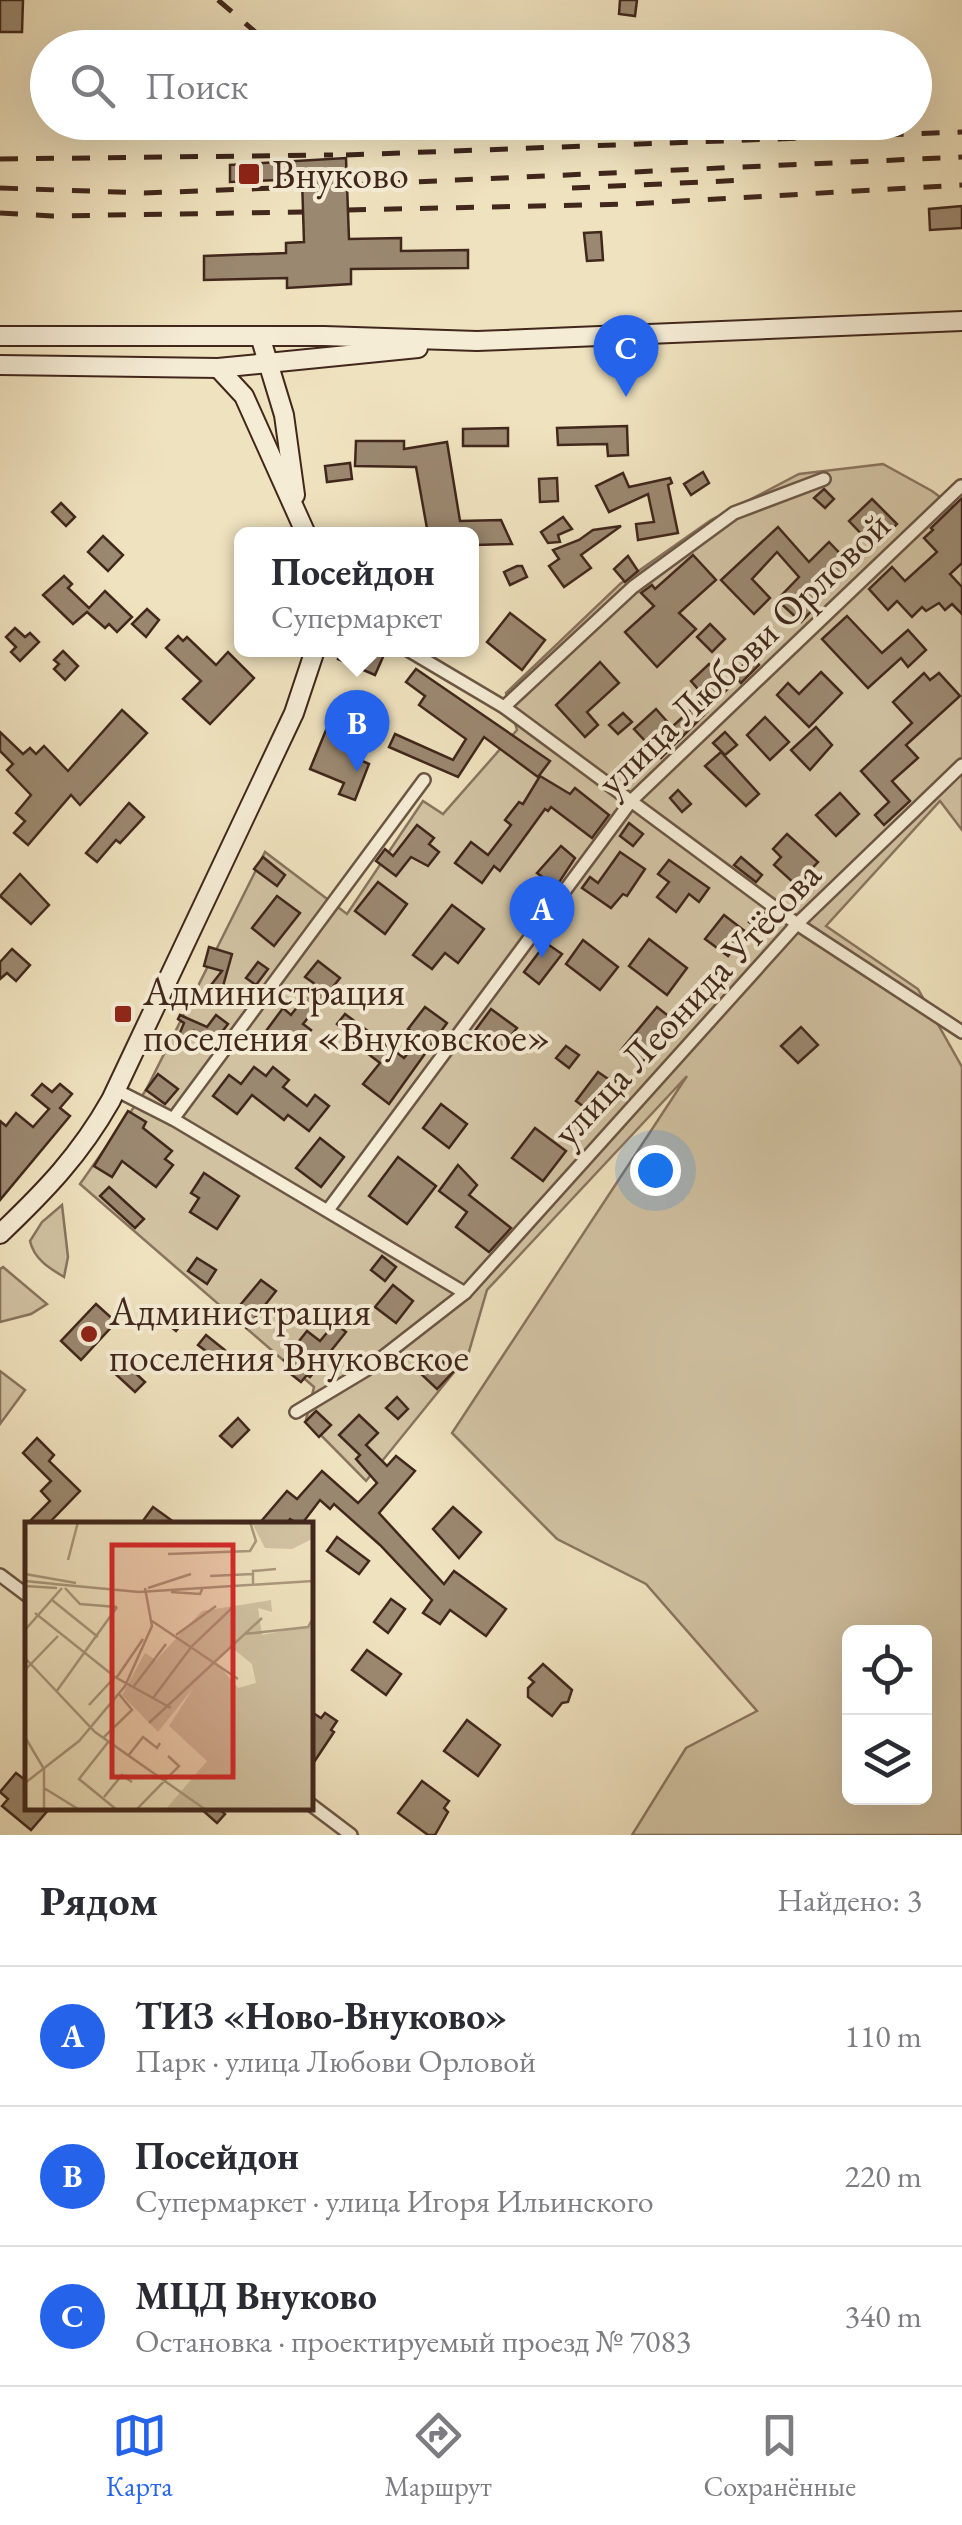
<!DOCTYPE html>
<html lang="ru">
<head>
<meta charset="utf-8">
<style>
  body { margin:0; font-family:"EB Garamond",serif; background:#f2f2f3; color:#2b2b33 }
  .controls { position:absolute; right:30px; bottom:30px; display:grid; overflow:hidden; border-radius:15px; box-shadow:0 10px 40px #0002 }
  .controls button { width:90px; height:90px; display:grid; place-items:center; padding:0; border:0; border-bottom:2px solid #e1e1e2; background:#fff; color:#2b2b33; font:50px sans-serif }
  .you { position:absolute; left:655px; top:1170px; width:35px; height:35px; margin:-25px; border:8px solid #fff; border-radius:50%; background:#1a73e8; box-shadow:0 0 0 15px #1a73e833 }
  .badge { display:grid; place-items:center; width:65px; height:65px; border-radius:50%; background:#2563eb; color:#fff; font-size:32px; font-weight:700 }
  .pin { position:absolute; translate:-50% -82px; filter:drop-shadow(0 2px 5px #0008) }
  .pin::after { content:''; position:absolute; top:52px; width:35px; height:30px; background:inherit; clip-path:polygon(0 0,100% 0,50% 100%) }
  .popup { position:absolute; left:234px; top:527px; width:245px; height:130px; box-sizing:border-box; display:grid; place-content:center; border-radius:15px; background:#fff; filter:drop-shadow(0 2px 8px #0005); font-size:32px; white-space:nowrap; color:#7c7c81 }
  .popup b { font-size:38px; color:#2b2b33 }
  .popup::after { content:''; position:absolute; left:50%; top:100%; margin-left:-20px; border:20px solid transparent; border-top-color:#fff }
  .list { margin:0; padding:0; list-style:none }
  h2 { display:flex; justify-content:space-between; align-items:center; height:130px; margin:0; padding:0 40px; font-size:42px }
  h2 small { font-size:32px; font-weight:400; color:#7c7c81 }
  .list li { display:grid; grid-template-columns:65px 1fr auto; gap:30px; align-items:center; box-sizing:border-box; height:140px; padding:0 40px; border-top:2px solid #e1e1e2 }
  .list b { display:block; font-size:38px; white-space:nowrap }
  .list p { margin:0; font-size:32px; white-space:nowrap; color:#7c7c81 }
  .list em { font-size:32px; font-style:normal; color:#7c7c81 }
  .icon { flex:none; width:55px; height:55px; fill:none; stroke:currentColor; stroke-width:2; stroke-linecap:round; stroke-linejoin:round }
  .map { position:relative; flex:none; width:962px; height:1835px; overflow:hidden }
  .search { position:absolute; background:#fff; box-shadow:0 10px 40px #0002; left:30px; right:30px; top:30px; height:110px; display:flex; align-items:center; gap:25px; box-sizing:border-box; padding:0 35px; border-radius:55px; color:#7c7c81; font-size:38px }
  .sheet { height:550px; background:#fff }
  nav { display:flex; justify-content:space-around; align-items:center; box-sizing:border-box; height:140px; border-top:2px solid #e1e1e2; background:#fff; font-size:28px; color:#7c7c81 }
  nav a { display:grid; justify-items:center; gap:5px }
  nav .on { color:#2563eb }
  .map>svg:first-child { display:block }
  .green { fill:#d1c2a2; stroke:#89745f; stroke-width:2.5; fill-rule:evenodd }
  .building { fill:#9b8870; stroke:#41271c; stroke-width:2.5 }
  .lines { fill:none; stroke-linecap:round; stroke-linejoin:round }
  .street-casing { stroke:#6c5644; stroke-width:16 }
  .secondary-casing { stroke:#41271c; stroke-width:22 }
  .street { stroke:#f5ecd5; stroke-width:11 }
  .secondary { stroke:#f5ecd5; stroke-width:18 }
  .rail { stroke:#41271c; stroke-width:5; stroke-dasharray:18 18; stroke-linecap:butt }
  .poi-dot { fill:#8f2418; stroke:#f5ecd5; stroke-width:4 }
  .labels { text-anchor:middle; stroke-width:8; stroke-linejoin:round; paint-order:stroke }
  .poi-label { font-size:40px; fill:#41271c; stroke:#f5ecd5; text-anchor:start }
  .street-label { font-size:40px; fill:#41271c; stroke:#f5ecd5 }
  .inset-road { fill:none; stroke:#a9977d; stroke-width:2.5 }
  .view { fill:#d62828; fill-opacity:0.15; stroke:#d62828; stroke-width:5 }
  .inset-edge { fill:none; stroke:#41271c; stroke-width:5 }
</style>
</head>
<body>
<div class="map">
<svg width="962" height="1835" viewBox="0 0 962 1835">
  <rect width="100%" height="100%" fill="#efe2be"/>
  <filter id="stains"><feTurbulence type="fractalNoise" baseFrequency=".002" numOctaves="4"/><feColorMatrix values="0 0 0 0 .2 0 0 0 0 .09 0 0 0 0 .02 0 0 0 .5 -.17"/></filter>
  <radialGradient id="worn" r=".72"><stop offset=".6" stop-color="#630" stop-opacity="0"/><stop offset="1" stop-color="#630" stop-opacity=".3"/></radialGradient>
  <g class="green">
    <path d="M883 464 932 491 956 509 962 502V830L940 801 826 926 918 989 962 1067V1835H632L686 1748 757 1711 646 1584 557 1539 452 1433 687 1076 487 1290 468 1355 366 1481 306 1420 314 1387 80 1184 146 1090 265 852 347 914 423 801 443 814 517 730 506 693 620 584 711 520 799 474ZM850 1632H924V1798H850Z"/>
    <path d="M62 1205 68 1257 64 1277C49 1268 34 1259 30 1241L42 1222Z"/>
    <polygon points="3,1267 47,1304 31,1314 0,1322 0,1269"/>
    <polygon points="0,1371 25,1390 0,1424"/>
  </g>
  <g class="building">
    <polygon points="0,0 23,0 22,32 0,32"/>
    <polygon points="620,0 637,0 635,16 619,14"/>
    <polygon points="346,158 349,239 401,238 401,251 468,250 468,268 351,269 351,284 287,288 287,278 204,280 204,256 286,253 286,243 304,242 302,179 230,182 230,165"/>
    <polygon points="962,206 962,228 930,230 929,209"/>
    <polygon points="601,232 603,260 587,261 584,233"/>
    <polygon points="627,426 628,455 608,456 607,444 558,445 557,428"/>
    <polygon points="508,428 508,446 463,446 463,429"/>
    <polygon points="356,441 404,441 404,449 447,442 460,521 501,520 512,544 475,545 474,534 428,534 416,467 355,466"/>
    <polygon points="350,463 352,479 327,482 325,466"/>
    <polygon points="703,472 709,483 691,495 684,484"/>
    <polygon points="623,473 629,487 670,478 672,483 668,485 678,533 638,540 636,524 654,522 648,494 609,512 596,486"/>
    <polygon points="557,478 558,501 540,502 539,479"/>
    <polygon points="824,489 834,499 825,508 814,498"/>
    <polygon points="962,498 962,563 950,574 962,587 962,614 952,604 945,610 939,603 926,611 922,607 912,617 897,601 888,610 869,589 892,567 905,581 937,552 924,538 933,530 931,528"/>
    <polygon points="872,499 897,524 874,547 849,521"/>
    <polygon points="61,503 75,517 66,526 52,512"/>
    <polygon points="563,517 572,529 558,535 560,542 548,543 541,532"/>
    <polygon points="621,526 581,555 591,568 564,587 549,566 559,559 553,550 579,540 593,530"/>
    <polygon points="778,527 809,562 829,542 851,565 817,599 820,602 801,622 777,600 799,577 777,552 752,579 770,598 754,614 721,580"/>
    <polygon points="103,536 123,555 108,571 88,552"/>
    <polygon points="693,555 716,580 679,613 696,629 657,667 625,632 654,606 641,593 652,585 655,589"/>
    <polygon points="628,556 638,571 625,582 614,569"/>
    <polygon points="517,566 522,566 527,577 510,585 504,572"/>
    <polygon points="64,576 72,584 68,588 89,608 105,591 132,617 117,632 109,624 105,628 87,612 73,624 43,595"/>
    <polygon points="147,609 159,620 146,637 132,624"/>
    <polygon points="510,613 545,640 522,670 487,642"/>
    <polygon points="847,616 882,653 908,630 926,650 908,667 901,658 868,688 822,639"/>
    <polygon points="710,624 725,639 712,652 697,637"/>
    <polygon points="15,628 25,637 30,633 39,642 20,661 11,652 16,647 6,637"/>
    <polygon points="178,636 183,641 187,637 216,665 228,652 254,678 210,724 183,699 201,681 166,648"/>
    <polygon points="342,650 386,650 375,675 338,659"/>
    <polygon points="63,651 78,666 65,680 54,669 59,664 54,660"/>
    <polygon points="752,657 759,665 741,683 733,674"/>
    <polygon points="600,662 619,683 587,712 598,725 585,737 556,705"/>
    <polygon points="709,664 730,687 711,704 691,681"/>
    <polygon points="416,669 550,761 538,777 484,737 458,777 389,747 395,734 453,760 466,739 419,705 425,696 406,682"/>
    <polygon points="821,672 842,693 809,727 777,695 788,683 799,694"/>
    <polygon points="924,673 930,680 939,673 960,696 906,745 918,758 892,781 910,801 884,825 875,815 889,802 861,771 912,723 893,702"/>
    <polygon points="699,702 707,712 661,758 634,729 656,709 672,727"/>
    <polygon points="122,710 147,733 80,805 71,795 28,845 14,833 25,821 16,813 31,795 7,770 13,764 0,751 0,732 23,754 30,748 36,754 44,746 68,771"/>
    <polygon points="623,713 632,722 618,734 609,725"/>
    <polygon points="765,717 789,742 770,760 747,735"/>
    <polygon points="331,718 367,733 356,758 369,764 355,800 339,794 344,783 310,769"/>
    <polygon points="816,727 832,745 810,770 791,750"/>
    <polygon points="725,732 737,745 725,755 713,743"/>
    <polygon points="721,752 759,794 746,806 705,766"/>
    <polygon points="540,776 570,794 575,788 609,815 592,838 551,807 548,811 545,809 500,871 494,866 482,883 455,863 471,842 488,855 511,825 505,820 519,802 523,804"/>
    <polygon points="678,790 691,804 682,812 670,798"/>
    <polygon points="840,793 859,814 836,836 816,815"/>
    <polygon points="129,803 144,817 120,843 116,840 97,862 86,853"/>
    <polygon points="629,823 643,834 633,846 620,836"/>
    <polygon points="417,825 434,838 429,844 439,852 428,866 411,857 396,876 376,861 385,849 393,856"/>
    <polygon points="787,834 818,862 796,885 774,865 781,857 773,849"/>
    <polygon points="561,846 575,858 556,887 537,873"/>
    <polygon points="620,852 645,869 627,896 623,894 611,908 582,888 590,877 598,883"/>
    <polygon points="263,857 285,875 277,886 254,869"/>
    <polygon points="741,857 762,875 756,882 734,865"/>
    <polygon points="669,860 709,888 699,902 689,894 676,912 657,897 669,882 658,874"/>
    <polygon points="20,874 49,905 31,924 0,896"/>
    <polygon points="378,882 407,904 385,934 355,911"/>
    <polygon points="277,896 300,913 274,946 252,928"/>
    <polygon points="452,905 484,929 458,963 445,953 432,969 413,955"/>
    <polygon points="759,909 772,919 762,932 749,922"/>
    <polygon points="724,915 746,932 728,956 705,939"/>
    <polygon points="649,939 687,968 667,995 629,966"/>
    <polygon points="583,940 618,967 600,990 566,964"/>
    <polygon points="546,943 562,954 539,984 524,972"/>
    <polygon points="209,947 232,954 218,1004 204,994 222,971 204,966"/>
    <polygon points="12,949 30,965 16,981 7,973 0,979 0,962"/>
    <polygon points="318,961 340,978 303,1024 311,1030 294,1052 266,1031 283,1008 291,1015 315,984 305,977"/>
    <polygon points="258,962 268,969 256,985 246,978"/>
    <polygon points="425,1007 447,1023 389,1104 363,1084 380,1063 350,1040 353,1036 337,1024 345,1014 404,1058 420,1038 408,1029"/>
    <polygon points="657,1007 676,1022 640,1065 621,1050"/>
    <polygon points="491,1009 517,1028 499,1051 474,1032"/>
    <polygon points="180,1015 207,1027 216,1015 228,1024 212,1045 194,1031 190,1040 179,1035 184,1023 178,1019"/>
    <polygon points="801,1027 818,1045 798,1063 781,1046"/>
    <polygon points="566,1046 579,1055 569,1068 556,1058"/>
    <polygon points="254,1067 266,1076 273,1067 289,1080 283,1087 307,1106 315,1095 329,1106 309,1131 288,1115 284,1120 252,1095 237,1114 213,1096 229,1075 241,1084"/>
    <polygon points="598,1072 623,1089 600,1119 576,1101"/>
    <polygon points="158,1074 178,1089 165,1104 146,1090"/>
    <polygon points="42,1084 52,1092 60,1084 72,1094 60,1108 70,1116 0,1200 0,1121 6,1126 16,1113 33,1127 49,1109 32,1095"/>
    <polygon points="441,1104 467,1124 449,1148 423,1128"/>
    <polygon points="128,1111 146,1122 143,1128 172,1151 165,1159 173,1165 156,1187 122,1161 112,1177 94,1166"/>
    <polygon points="535,1128 566,1151 543,1181 512,1158"/>
    <polygon points="320,1138 344,1157 321,1187 296,1168"/>
    <polygon points="398,1157 436,1186 407,1224 369,1196"/>
    <polygon points="458,1165 477,1185 469,1195 511,1228 489,1252 456,1227 467,1212 439,1191"/>
    <polygon points="204,1173 239,1196 217,1229 190,1212 199,1198 191,1193"/>
    <polygon points="109,1187 144,1219 135,1228 100,1196"/>
    <polygon points="382,1256 396,1267 385,1281 371,1270"/>
    <polygon points="197,1258 216,1270 207,1284 188,1271"/>
    <polygon points="261,1280 276,1291 247,1328 231,1316"/>
    <polygon points="393,1285 413,1301 396,1323 375,1307"/>
    <polygon points="96,1304 116,1322 81,1360 61,1341"/>
    <polygon points="175,1310 186,1318 176,1331 165,1322"/>
    <polygon points="335,1323 346,1332 310,1377 307,1375 301,1382 287,1371 291,1365 284,1360 307,1331 320,1341"/>
    <polygon points="206,1335 231,1355 224,1365 198,1345"/>
    <polygon points="125,1354 135,1364 131,1369 145,1382 135,1392 110,1369"/>
    <polygon points="436,1355 453,1372 437,1389 419,1372"/>
    <polygon points="397,1397 408,1409 398,1419 386,1408"/>
    <polygon points="316,1411 331,1425 319,1437 305,1422"/>
    <polygon points="359,1415 378,1433 366,1445 387,1466 396,1456 415,1471 379,1513 444,1584 454,1571 506,1609 486,1636 450,1610 440,1624 423,1613 432,1600 380,1545 334,1504 330,1509 320,1500 301,1525 290,1519 285,1525 258,1525 287,1491 297,1499 322,1471 358,1503 377,1483 356,1459 360,1455 339,1435"/>
    <polygon points="238,1418 249,1430 232,1447 220,1436"/>
    <polygon points="37,1438 54,1455 49,1461 80,1491 47,1525 26,1525 50,1501 41,1491 51,1481 23,1453"/>
    <polygon points="153,1507 178,1525 140,1525"/>
    <polygon points="453,1507 481,1532 459,1558 433,1529"/>
    <polygon points="337,1537 369,1561 359,1574 327,1551"/>
    <polygon points="391,1599 405,1609 388,1633 374,1622"/>
    <polygon points="367,1650 401,1674 386,1695 352,1670"/>
    <polygon points="543,1664 572,1690 568,1702 562,1703 552,1716 528,1697 528,1688 534,1682 529,1678"/>
    <polygon points="310,1711 321,1718 325,1713 337,1721 331,1730 334,1732 310,1768"/>
    <polygon points="467,1720 500,1745 478,1776 444,1751"/>
    <polygon points="16,1773 28,1782 28,1808 50,1808 31,1830 2,1806 8,1799 0,1792"/>
    <polygon points="422,1781 449,1801 444,1808 448,1812 435,1835 428,1835 398,1813"/>
    <polygon points="200,1808 218,1808 225,1814 217,1823"/>
  </g>
  <g class="lines">
    <g class="street-casing">
      <g id="street">
        <polyline points="408,650 504,707 797,924 962,1032"/>
        <polyline points="504,707 633,587 734,513 824,479"/>
        <polyline points="116,1090 173,1119 465,1293"/>
        <polyline points="173,1119 424,780"/>
        <polyline points="328,1210 632,800 961,486"/>
        <polyline points="296,1412 366,1370 465,1293 797,924 962,765"/>
        <polyline points="0,1575 28,1596"/>
        <polyline points="310,1804 351,1835"/>
      </g>
    </g>
    <g class="secondary-casing">
      <g id="secondary">
        <polyline points="0,336 324,336 477,341 962,321"/>
        <polyline points="260,336 284,415 295,495"/>
        <polyline points="0,365 218,368 418,348"/>
        <polyline points="218,368 244,396 306,534"/>
        <path d="M0 1234C45 1191 80 1155 111 1100L294 713 315 650"/>
      </g>
    </g>
    <use href="#street" class="street"/>
    <use href="#secondary" class="secondary"/>
    <g class="rail">
      <polyline points="218,0 274,48"/>
      <polyline points="346,155 962,132"/>
      <polyline points="0,159 333,155"/>
      <polyline points="347,185 962,157"/>
      <polyline points="0,188 144,193 302,187"/>
      <polyline points="572,188 747,180"/>
      <polyline points="348,210 630,204 962,185"/>
      <polyline points="0,213 52,216 303,212"/>
    </g>
  </g>
  <g class="poi-dot">
    <rect x="237" y="162" width="24" height="24" rx="5"/>
    <rect x="113" y="1004" width="20" height="20" rx="5"/>
    <circle cx="89" cy="1334" r="10"/>
  </g>
  <g class="labels">
    <g class="poi-label">
      <text x="272" y="188">Внуково</text>
      <text x="143" y="1005">Администрация<tspan x="143" dy="46">поселения «Внуковское»</tspan></text>
      <text x="109" y="1325">Администрация<tspan x="109" dy="46">поселения Внуковское</tspan></text>
    </g>
    <g class="street-label">
      <text transform="translate(743 653) rotate(-44)" y="14">улица Любови Орловой</text>
      <text transform="translate(686 1003) rotate(-47)" y="14">улица Леонида Утёсова</text>
    </g>
  </g>
  <g transform="translate(25 1522)">
    <rect width="288" height="288" fill="#efe2be"/>
    <path d="M287 0V17L267 27 240 26 228 3 177 1ZM246 78 247 90 233 86 237 113 287 103V287H141L182 239 144 204 169 165 133 210 97 173 120 131 131 138 177 89ZM206 125 227 142 231 161 213 166 191 140Z" fill="#d1c2a2" fill-rule="evenodd"/>
    <path class="inset-road" d="M143 32 225 29 231 19 225 0M43 38 53 0M0 52 51 61M185 54 228 52M0 59 30 62M29 62 114 70 288 59M228 63V49L251 47M0 64 32 66M40 66 55 82 92 85M123 66 166 52M146 70 175 72 178 65M27 78 73 115M10 91 90 155 146 186M127 99 213 157M0 108 37 66M219 112 283 105 287 98M151 113 191 84M0 136 70 210 181 288M0 148 33 114M92 155 118 117M109 164 141 122M31 170 92 85M128 176 167 124 208 85M64 183 89 156M124 201 237 96M0 215 19 247V288M78 216 107 188 94 172M84 219 54 257 92 288M103 234 118 215 132 226 135 221M0 261 54 219 100 164 127 104 120 66M19 266 53 287M79 275 97 253 107 260M111 288 154 244 143 234"/>
    <path class="view" d="M87 23H208V255H87Z"/>
    <rect width="288" height="288" class="inset-edge"/>
  </g>
  <rect width="100%" height="100%" filter="url(#stains)"/>
  <rect width="100%" height="100%" fill="url(#worn)"/>
</svg>
<div class="controls">
<button><svg class="icon" aria-label="locate" viewBox="0 0 24 24"><circle cx="12" cy="12" r="6"/><path d="M12 2v4M12 18v4M2 12h4M18 12h4"/></svg></button>
<button><svg class="icon" aria-label="layers" viewBox="0 0 24 24"><path d="M12 4l9 5-9 5-9-5zM3 14l9 5 9-5"/></svg></button>
</div>
<div class="you"></div>
<div class="pin badge" style="left:542px;top:958px">A</div>
<div class="pin badge" style="left:357px;top:772px">B</div>
<div class="popup"><b>Посейдон</b>Супермаркет</div>
<div class="pin badge" style="left:626px;top:397px">C</div>
<div class="search"><svg class="icon" aria-label="search" viewBox="0 0 24 24"><circle cx="10" cy="10" r="6"/><path d="M15 15l6 6"/></svg>Поиск</div>
</div>
<section class="sheet">
<h2>Рядом<small>Найдено: 3</small></h2>
<ul class="list">
<li><span class="badge">A</span><div><b>ТИЗ «Ново-Внуково»</b><p>Парк · улица Любови Орловой</p></div><em>110 m</em></li>
<li><span class="badge">B</span><div><b>Посейдон</b><p>Супермаркет · улица Игоря Ильинского</p></div><em>220 m</em></li>
<li><span class="badge">C</span><div><b>МЦД Внуково</b><p>Остановка · проектируемый проезд № 7083</p></div><em>340 m</em></li>
</ul>
</section>
<nav>
<a class="on"><svg class="icon" aria-label="map" viewBox="0 0 24 24"><path d="M3 6l6-2 6 2 6-2v14l-6 2-6-2-6 2zM9 4v14M15 6v14"/></svg>Карта</a>
<a><svg class="icon" aria-label="directions" viewBox="0 0 24 24"><path d="M12 3l9 9-9 9-9-9zM9 14v-3h6M13 9l2 2-2 2"/></svg>Маршрут</a>
<a><svg class="icon" aria-label="saved" viewBox="0 0 24 24"><path d="M7 4h10v16l-5-4-5 4z"/></svg>Сохранённые</a>
</nav>
</body>
</html>
